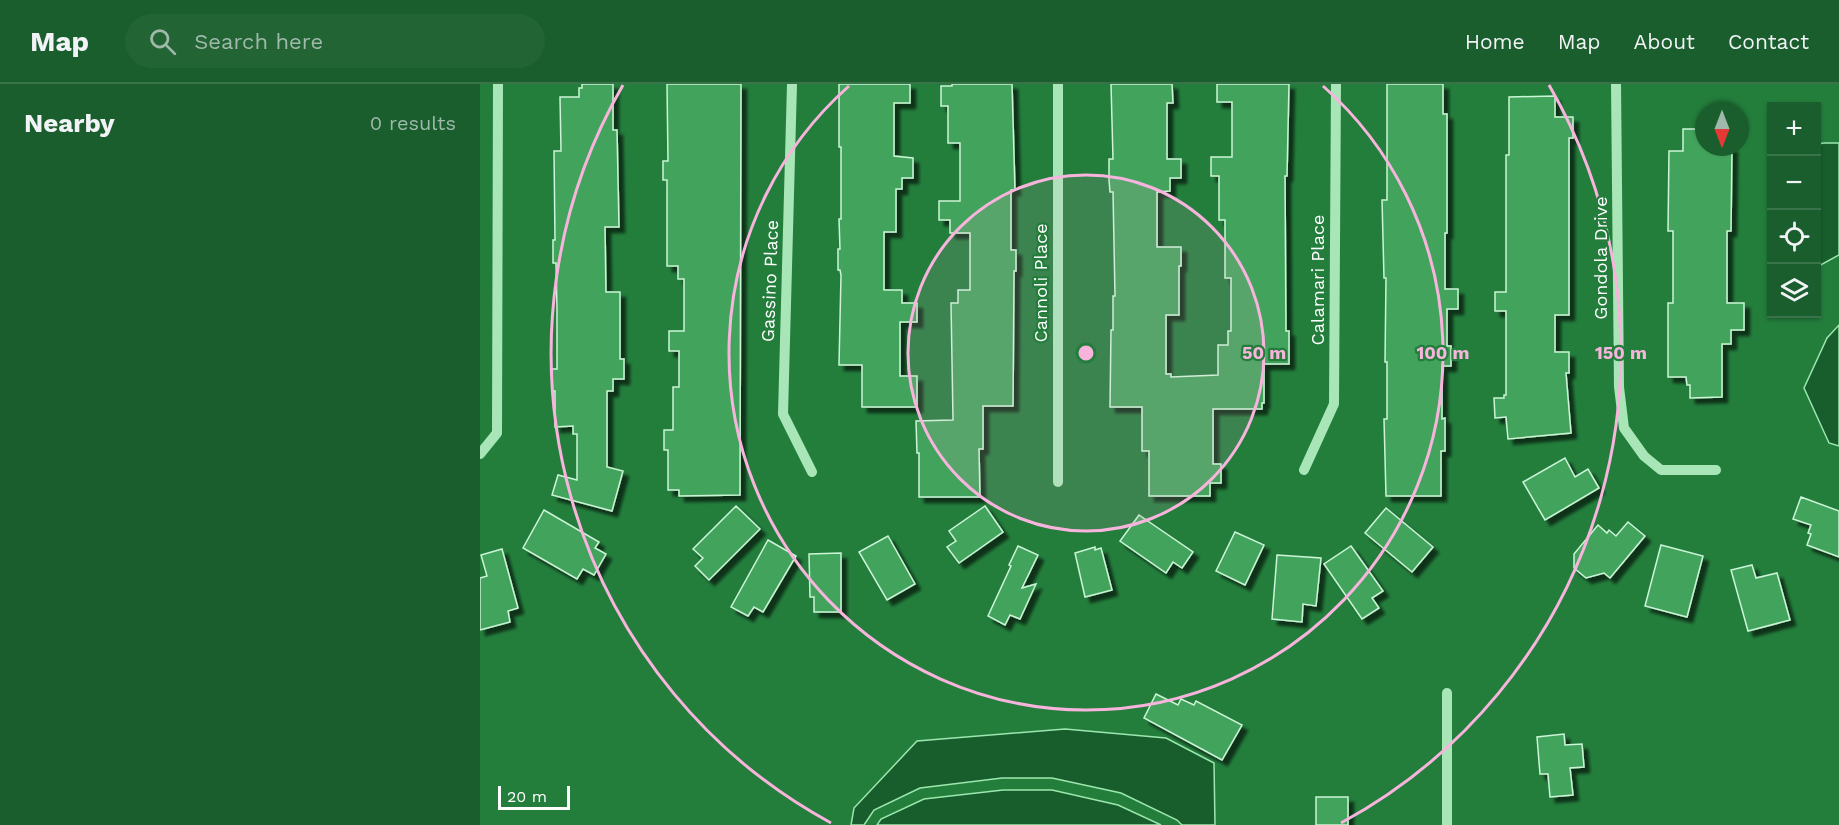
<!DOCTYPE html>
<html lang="en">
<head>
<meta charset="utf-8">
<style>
  body { margin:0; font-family:"Work Sans",sans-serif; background:#236435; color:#f1f3f6 }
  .controls { position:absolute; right:18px; top:18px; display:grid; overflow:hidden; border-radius:0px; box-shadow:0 2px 4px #0004 }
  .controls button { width:54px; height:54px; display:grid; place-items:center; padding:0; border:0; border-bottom:2px solid #387349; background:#1a5e2d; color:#f1f3f6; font:30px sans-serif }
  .compass { position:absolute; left:1215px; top:18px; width:54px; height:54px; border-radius:50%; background:#1a5e2d; box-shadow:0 2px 4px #0004; rotate:180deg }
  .scale { position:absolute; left:18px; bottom:15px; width:72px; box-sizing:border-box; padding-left:6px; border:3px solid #fff; border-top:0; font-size:16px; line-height:21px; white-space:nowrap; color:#fff; -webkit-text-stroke:4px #237e3c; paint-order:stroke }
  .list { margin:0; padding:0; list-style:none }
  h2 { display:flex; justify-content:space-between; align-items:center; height:78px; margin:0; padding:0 24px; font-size:26px }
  h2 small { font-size:20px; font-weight:400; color:#9fbaaa }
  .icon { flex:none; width:33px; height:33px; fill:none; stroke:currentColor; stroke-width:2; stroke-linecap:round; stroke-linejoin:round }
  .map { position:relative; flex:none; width:1359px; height:741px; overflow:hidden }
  header { display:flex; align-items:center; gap:36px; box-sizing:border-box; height:84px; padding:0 30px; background:#1a5e2d; border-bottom:2px solid #387349 }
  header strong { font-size:28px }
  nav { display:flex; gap:33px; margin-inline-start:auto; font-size:21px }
  .search { width:420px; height:54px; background:#236435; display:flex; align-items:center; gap:15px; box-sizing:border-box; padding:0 21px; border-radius:33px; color:#9fbaaa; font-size:22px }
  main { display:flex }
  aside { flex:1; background:#1a5e2d }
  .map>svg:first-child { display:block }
  .water { fill:#185e2c; stroke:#9ce7af; stroke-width:1.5 }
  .building { fill:#43a35d; stroke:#cbf5d6; stroke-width:1.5; filter:url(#shadow) }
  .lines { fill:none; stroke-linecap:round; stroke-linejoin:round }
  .minor { stroke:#a8e6b8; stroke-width:10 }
  .ring { fill:none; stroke:#f8b4dc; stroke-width:3 }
  .labels { text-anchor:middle; stroke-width:4.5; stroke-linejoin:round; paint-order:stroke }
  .street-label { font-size:18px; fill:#fff; stroke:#237e3c }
  .centre { fill:#f8b4dc; stroke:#237e3c; stroke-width:3 }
  .ring-label { font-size:18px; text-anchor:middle; font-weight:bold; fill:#f8b4dc; stroke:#237e3c; stroke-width:4.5; stroke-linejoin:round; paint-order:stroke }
</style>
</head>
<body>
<header>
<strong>Map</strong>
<div class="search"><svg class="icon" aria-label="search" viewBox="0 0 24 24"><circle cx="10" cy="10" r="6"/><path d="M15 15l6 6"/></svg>Search here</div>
<nav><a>Home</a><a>Map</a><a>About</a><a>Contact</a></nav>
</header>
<main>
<aside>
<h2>Nearby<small>0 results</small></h2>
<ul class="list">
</ul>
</aside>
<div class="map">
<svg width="1359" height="741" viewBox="0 0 1359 741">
  <defs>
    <filter id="shadow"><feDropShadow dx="5.5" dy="5.5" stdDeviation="1.5" flood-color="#0009"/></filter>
  </defs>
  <rect width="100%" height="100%" fill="#237e3c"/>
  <g class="water">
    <polygon points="1343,59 1359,59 1359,171 1337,183 1336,61"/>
    <polygon points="1359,241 1359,362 1349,359 1324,304 1347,254"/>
    <polygon points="585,645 686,654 734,679 735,741 702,741 697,736 641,709 572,694 522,694 440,704 394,726 384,741 371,741 374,724 437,657"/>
    <polygon points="523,706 572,706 638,721 681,741 397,741 401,735 444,715"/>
  </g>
  <g class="building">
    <polygon points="102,0 133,0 133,46 137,46 139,143 125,143 126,208 140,208 140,275 144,275 144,295 133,295 133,307 127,307 127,383 143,387 132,427 72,411 78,391 97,396 97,350 93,350 93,342 75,343 75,307 72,307 72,285 77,285 77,225 76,179 73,179 73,156 75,156 74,67 81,67 80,13 99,13 99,4 102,4"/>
    <polygon points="187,0 261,0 260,411 199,412 199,406 188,406 188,366 184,366 184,346 193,346 193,303 199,303 199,267 189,267 189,247 204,247 204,195 198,195 198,182 187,182 187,96 183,96 183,77 188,77"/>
    <polygon points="359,0 430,0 430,19 414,19 414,72 433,74 433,94 422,94 422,105 416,105 416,148 404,148 404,206 422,206 422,219 437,219 437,238 420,238 420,292 437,292 437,323 382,323 382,281 359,281 361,191 360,186 358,186 358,165 360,165 359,135 361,135 361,63 359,63"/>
    <polygon points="472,0 532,0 535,106 531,106 531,166 536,166 536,187 534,187 534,192 533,322 503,322 503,365 499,365 500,413 439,413 439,369 437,369 436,337 473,336 471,219 478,219 478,206 490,206 490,149 470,149 470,136 459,136 459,117 480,117 480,59 468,59 468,22 461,22 461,2 472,2"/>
    <polygon points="631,0 692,0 693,19 687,19 687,75 701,75 701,94 690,94 690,107 677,108 677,163 701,163 701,182 699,182 699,231 686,231 686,290 691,290 691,293 738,291 738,261 748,261 748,247 751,247 751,194 745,194 745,136 739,136 739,92 731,92 731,73 752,73 752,18 737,18 737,0 809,0 807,92 805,92 806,247 809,247 809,280 784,280 784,319 782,319 782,325 733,325 733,380 741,380 741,399 730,399 730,412 669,412 669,367 662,367 662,323 630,323 631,246 633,246 633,212 635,212 633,108 630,108 629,96 629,75 633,75"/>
    <polygon points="907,0 963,0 963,30 967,30 967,149 965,149 965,205 978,205 978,225 967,225 967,262 971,262 971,282 962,282 962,335 965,334 965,367 961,367 961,412 906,412 904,335 907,335 907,278 905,278 906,194 904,194 902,116 907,116"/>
    <polygon points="1075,12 1075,33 1093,33 1093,54 1089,54 1089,231 1075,231 1075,268 1089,268 1089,289 1086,289 1091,349 1028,355 1026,333 1015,334 1014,314 1024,314 1024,311 1026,311 1026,227 1015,227 1015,208 1026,208 1026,71 1029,71 1029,13"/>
    <polygon points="1203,45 1224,45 1224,63 1252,63 1251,147 1247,147 1247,219 1264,219 1264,246 1251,246 1251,260 1242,260 1242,313 1210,314 1210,301 1207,301 1206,293 1188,293 1188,219 1193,219 1193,147 1188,147 1189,67 1203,67"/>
    <polygon points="1085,374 1095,393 1108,385 1119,404 1065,436 1043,398"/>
    <polygon points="1321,413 1359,427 1359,473 1327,461 1331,450 1328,449 1331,441 1313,435"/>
    <polygon points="256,422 280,445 229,496 215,482 223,474 213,465"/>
    <polygon points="505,422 523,448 479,479 467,463 476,457 469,447"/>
    <polygon points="906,424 953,463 932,488 885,449"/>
    <polygon points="64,426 119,458 115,464 126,470 114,491 103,485 97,495 43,464"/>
    <polygon points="659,431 713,468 702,484 693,478 686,489 640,457"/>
    <polygon points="1148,438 1165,452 1130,494 1124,489 1106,494 1094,484 1094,470 1118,441 1127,449 1129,446 1136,452"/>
    <polygon points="755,448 784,461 765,501 736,487"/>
    <polygon points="408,452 435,500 407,516 379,468"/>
    <polygon points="288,456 316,472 283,528 274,523 268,532 251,523"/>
    <polygon points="1181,461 1223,472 1207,533 1165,522"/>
    <polygon points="538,462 558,471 542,504 556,500 540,535 530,531 525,541 508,532 531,482 529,481"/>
    <polygon points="871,462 903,507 892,514 899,524 882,535 844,480"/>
    <polygon points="615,463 615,466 621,464 632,506 605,513 595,469"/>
    <polygon points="22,465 38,524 28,527 30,538 0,546 0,494 7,492 1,471"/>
    <polygon points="361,469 361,528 334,528 334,513 330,513 329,470"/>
    <polygon points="797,471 841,474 836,522 823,520 822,538 792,535"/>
    <polygon points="1272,481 1276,494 1297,489 1310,536 1268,547 1251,486"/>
    <polygon points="676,610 698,621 701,615 714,621 716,617 762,641 742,676 664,634"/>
    <polygon points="1084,650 1085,661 1102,660 1104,683 1090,684 1093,711 1070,713 1068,690 1060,690 1057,653"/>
    <rect x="836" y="713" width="32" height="28"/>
  </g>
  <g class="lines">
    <g class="minor">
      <polyline points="312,0 303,330 332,388"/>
      <polyline points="1136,0 1139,303 1144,344 1164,372 1181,386 1236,386"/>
      <polyline points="0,370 17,349 18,0"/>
      <polyline points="824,386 854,320 856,0"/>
      <polyline points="578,398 578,0"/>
      <polyline points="967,609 967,741"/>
    </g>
  </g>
  <circle cx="606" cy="269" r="178" fill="#f8b4dc" fill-opacity=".12"/>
  <g class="ring">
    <circle cx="606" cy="269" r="178"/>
    <path d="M843 2A357 357 0 1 1 369 2"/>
    <path d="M351 739A535 535 0 0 1 143 1M1069 1A535 535 0 0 1 861 739"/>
  </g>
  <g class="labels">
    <g class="street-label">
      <text transform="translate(1121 174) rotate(-90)" y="6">Gondola Drive</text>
      <text transform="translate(838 196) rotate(-90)" y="6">Calamari Place</text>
      <text transform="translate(290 197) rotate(-88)" y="6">Gassino Place</text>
      <text transform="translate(561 199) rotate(-90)" y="6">Cannoli Place</text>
    </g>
  </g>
  <circle cx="606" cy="269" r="9" class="centre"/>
  <g class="ring-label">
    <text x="784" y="275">50 m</text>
    <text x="963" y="275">100 m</text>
    <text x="1141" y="275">150 m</text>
  </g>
</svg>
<div class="controls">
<button>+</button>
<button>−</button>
<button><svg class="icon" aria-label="locate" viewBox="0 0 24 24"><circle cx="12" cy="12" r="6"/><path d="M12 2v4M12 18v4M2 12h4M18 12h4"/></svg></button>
<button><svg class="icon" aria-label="layers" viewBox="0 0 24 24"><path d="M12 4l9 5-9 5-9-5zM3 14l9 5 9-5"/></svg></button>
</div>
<svg class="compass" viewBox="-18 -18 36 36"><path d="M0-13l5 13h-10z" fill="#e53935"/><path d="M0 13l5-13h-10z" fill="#9fbaaa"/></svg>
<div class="scale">20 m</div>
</div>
</main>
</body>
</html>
